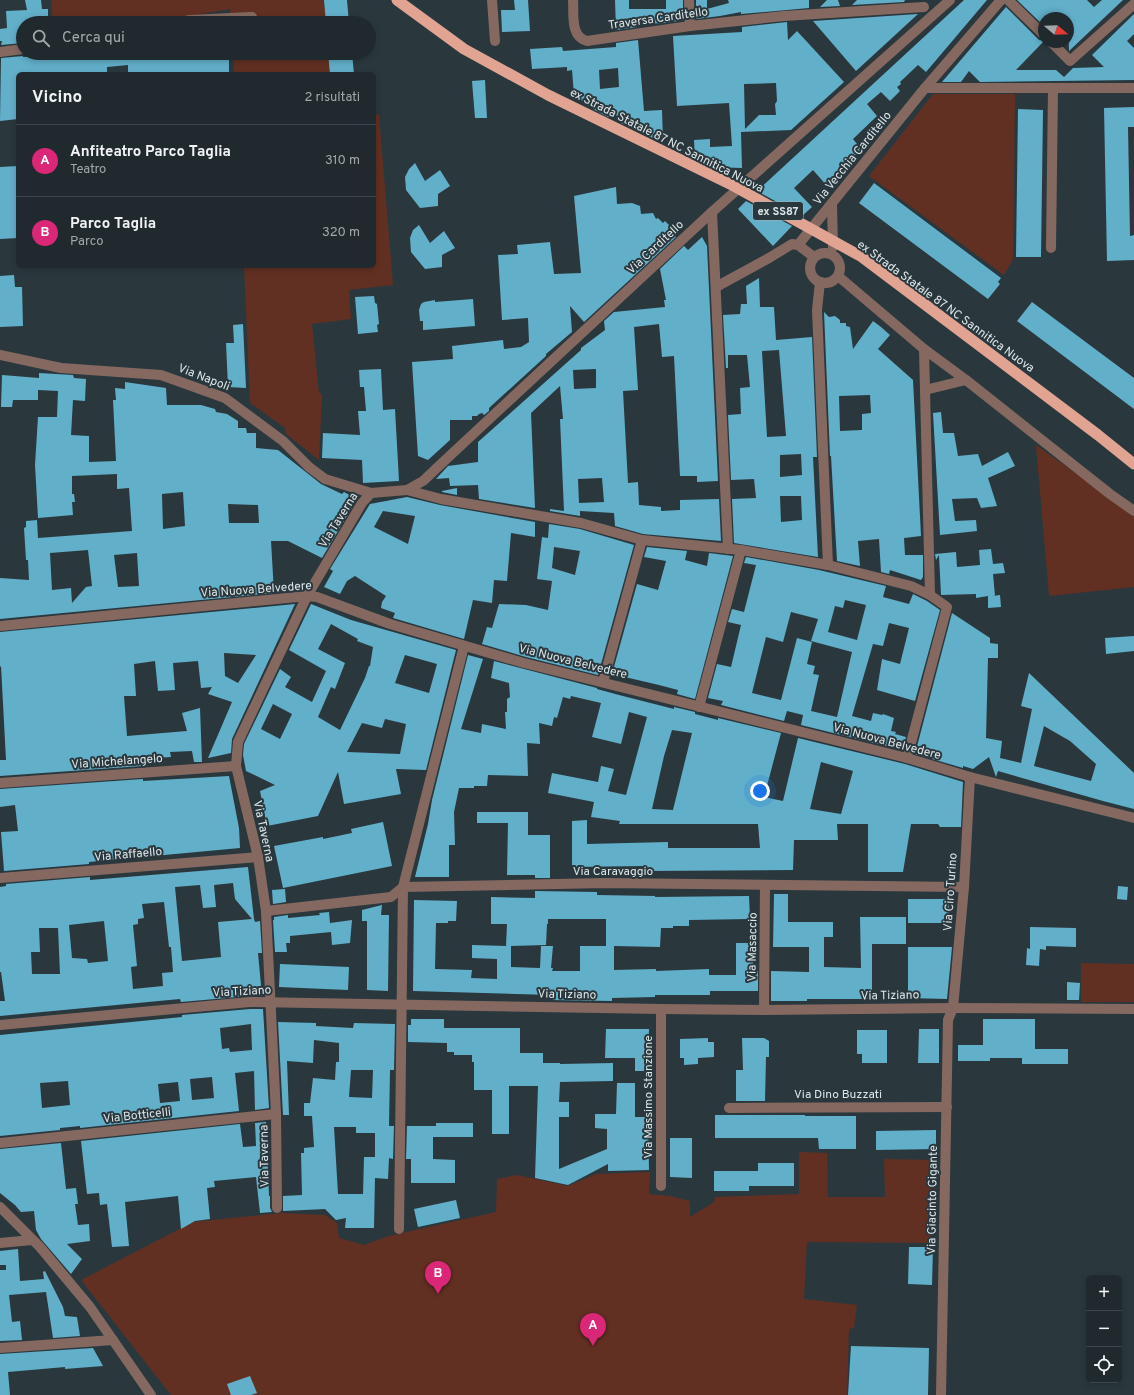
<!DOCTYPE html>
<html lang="it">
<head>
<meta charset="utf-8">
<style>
  body { margin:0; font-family:Overpass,sans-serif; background:#2d363a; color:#f1f3f6 }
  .controls { position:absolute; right:12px; bottom:12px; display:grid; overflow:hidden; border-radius:6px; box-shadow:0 2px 6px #0003 }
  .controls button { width:36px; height:36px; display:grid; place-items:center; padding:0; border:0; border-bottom:1px solid #3d464a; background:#202a2e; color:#f1f3f6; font:20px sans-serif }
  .compass { position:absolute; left:1038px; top:12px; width:36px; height:36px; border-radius:50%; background:#202a2e; box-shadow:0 2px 6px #0003; rotate:109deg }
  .you { position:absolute; left:760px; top:791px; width:14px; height:14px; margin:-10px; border:3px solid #fff; border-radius:50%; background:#1a73e8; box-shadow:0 0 0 6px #1a73e833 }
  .badge { display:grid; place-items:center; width:26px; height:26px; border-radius:50%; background:#db2777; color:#fff; font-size:13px; font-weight:700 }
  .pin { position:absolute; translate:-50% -33px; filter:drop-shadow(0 1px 2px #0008) }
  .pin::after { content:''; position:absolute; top:21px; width:14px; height:12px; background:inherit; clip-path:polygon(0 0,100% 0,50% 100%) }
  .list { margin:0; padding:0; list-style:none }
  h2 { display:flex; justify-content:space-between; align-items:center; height:52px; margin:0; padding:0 16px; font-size:17px }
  h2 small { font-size:13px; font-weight:400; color:#a2a7aa }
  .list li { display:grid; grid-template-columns:26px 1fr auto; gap:12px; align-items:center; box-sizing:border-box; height:72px; padding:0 16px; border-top:1px solid #3d464a }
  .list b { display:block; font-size:15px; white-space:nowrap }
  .list p { margin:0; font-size:13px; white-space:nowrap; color:#a2a7aa }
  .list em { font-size:13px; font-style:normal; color:#a2a7aa }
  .icon { flex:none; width:22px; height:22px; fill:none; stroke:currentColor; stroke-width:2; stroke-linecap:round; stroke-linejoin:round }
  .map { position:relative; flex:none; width:1134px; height:1395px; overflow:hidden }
  .search { position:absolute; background:#202a2e; box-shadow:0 2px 6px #0003; left:16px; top:16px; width:360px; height:44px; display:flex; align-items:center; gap:10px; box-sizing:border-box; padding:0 14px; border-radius:22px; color:#a2a7aa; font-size:15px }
  .panel { position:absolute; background:#202a2e; box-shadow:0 2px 6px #0003; left:16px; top:72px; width:360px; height:196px; border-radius:6px }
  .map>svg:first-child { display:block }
  .green { fill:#623022 }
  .building { fill:#62afca; fill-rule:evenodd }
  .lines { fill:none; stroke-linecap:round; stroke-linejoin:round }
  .minor { stroke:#856961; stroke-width:10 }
  .tertiary { stroke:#856961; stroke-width:10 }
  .trunk-bridge { stroke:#e2a492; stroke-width:11 }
  .labels { text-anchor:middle; stroke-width:4; stroke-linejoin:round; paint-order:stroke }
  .shield { fill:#2a383e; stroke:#a7b2b6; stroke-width:1 }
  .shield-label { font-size:11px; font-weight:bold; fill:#dde6e9 }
  .street-label { font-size:12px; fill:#dde6e9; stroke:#2a383e }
</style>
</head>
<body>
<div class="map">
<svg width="1134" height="1395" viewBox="0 0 1134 1395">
  <rect width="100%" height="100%" fill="#2a383e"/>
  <g class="green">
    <polygon points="51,0 324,0 326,23 231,23 230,9 149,23 53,23"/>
    <polygon points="233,53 328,53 330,74 234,74"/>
    <polygon points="933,94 1015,94 1013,259 1004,275 869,176"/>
    <polygon points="374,113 379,115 393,285 349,290 351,319 312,324 319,393 322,394 319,460 285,433 285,428 250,403 244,266 374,266"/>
    <polygon points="1036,445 1134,515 1134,587 1049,596"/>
    <polygon points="1081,963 1134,964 1134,1002 1081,1002"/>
    <polygon points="799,1152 827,1153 828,1197 885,1197 884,1159 937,1160 932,1243 807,1242 804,1299 857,1305 854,1328 849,1329 847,1395 171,1395 81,1280 193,1222 281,1213 325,1215 337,1223 339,1238 364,1245 389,1236 496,1212 497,1179 517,1175 568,1186 596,1174 650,1172 649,1194 670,1196 690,1201 690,1217 714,1202 715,1197 799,1194"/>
  </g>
  <g class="building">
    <polygon points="25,0 41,0 42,9 48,9 48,23 23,23 23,43 1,45 2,41 0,41 0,29 7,28 6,11 27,10"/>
    <polygon points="324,0 347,0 349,23 326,23"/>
    <polygon points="514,0 528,0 530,31 502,32 501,10 515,10"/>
    <polygon points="615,0 629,0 629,9 666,9 666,0 683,0 683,20 666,23 637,24 637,27 616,30"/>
    <polygon points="696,0 707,0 707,9 729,3 728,0 809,0 809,8 741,14 741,12 720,16 696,19"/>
    <polygon points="827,0 838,0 840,6 820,7"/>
    <polygon points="857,0 905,0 904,2 852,5"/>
    <polygon points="964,0 987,0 926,72 918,65 900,82 901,84 897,87 900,91 890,101 881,92 867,104 877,116 853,139 861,149 828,187 813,170 794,188 812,207 802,216 757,191"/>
    <polygon points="1017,0 1087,0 1094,7 1102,0 1123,0 1069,51 1068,18 1044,18 1044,26"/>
    <polygon points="1006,7 1039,40 1044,41 1016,70 1056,70 1064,77 1073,68 1104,67 1092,55 1134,14 1134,34 1127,41 1134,48 1134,80 980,82 969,71 961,82 942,82"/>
    <polygon points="918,14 856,71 813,21"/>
    <path d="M787 22 788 40 797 31 844 82 791 130 741 132 742 168 712 167 695 159 694 140 710 139V147L732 146 729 103 677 106 673 36 742 32V27ZM776 83 777 101 775 104 776 115H759L745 129 744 84Z"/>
    <path d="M638 40 644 111 662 110 663 140 655 139 621 123V115L608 117 593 109V106H589L574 95 572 70 567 71V67L532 69 530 49 562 47 563 51 616 47V43ZM618 68 619 87 600 89 599 70Z"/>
    <polygon points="95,53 229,53 229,74 128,74 128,65 107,67 107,74 18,74 18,80 16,80 18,119 0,121 1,58 23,56 23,57 45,56 46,59 96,58"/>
    <polygon points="328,53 352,53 354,74 330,74"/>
    <polygon points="485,80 487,118 475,118 472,81"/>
    <polygon points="1134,107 1134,127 1128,127 1130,236 1134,235 1134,260 1107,261 1104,108"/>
    <polygon points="1018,109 1043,110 1041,257 1016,257"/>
    <polygon points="415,163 425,181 440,170 450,186 438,194 438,206 420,208 406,190 405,177 409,169"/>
    <polygon points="18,166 18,238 0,239 0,167"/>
    <polygon points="874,183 1001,278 998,282 1000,284 988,299 859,203"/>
    <polygon points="616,187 617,204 632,203 640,206 641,214 653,213 656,219 658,218 663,223 665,221 674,230 671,232 676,237 584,322 570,306 572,332 546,354 546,356 489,408 489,411 484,415 482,413 479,414 477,416 472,416 472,420 450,420 450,440 428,460 418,456 412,362 453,359 452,346 503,340 504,349 521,347 529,342 528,318 502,320 498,255 518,254 517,245 550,242 554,274 581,273 574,196"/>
    <polygon points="746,201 792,226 773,246 738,209"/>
    <polygon points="419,225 430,243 444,231 455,248 442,255 442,267 425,269 411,252 410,238 413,230"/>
    <path d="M702 237 707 246 718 481 697 482V476H680L674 356 662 357 659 324 634 327 638 390 623 391 628 483 638 482 639 505 661 507V511L680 510V500L719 499 721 541 643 534 615 526 614 513 580 511V516L550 511V509L564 511 560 419H563L560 386 531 413 535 508 479 499 478 485 450 486 449 478 436 479 448 466 478 462V442L581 350V348L605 330 604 321 614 312 665 307 664 300H666L660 269 684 246 688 250ZM596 369V388L574 389 573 370ZM602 478 604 502 579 503 578 479Z"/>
    <polygon points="14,275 15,287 22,287 23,326 0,327 0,276"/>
    <path d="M759 278 760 307H774L776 340 812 337 817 457H813L818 557 734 543 732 499 756 498 754 479 731 480 728 415 741 414 740 388 750 387 747 355H728V368H726L723 315 740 314 741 304H747L746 286ZM779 350 786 436 767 437 762 351ZM801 454 802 475 780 477V455ZM780 496H801L802 520 781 522Z"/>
    <polygon points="374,296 375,303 377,304 379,324 377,325 378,332 358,334 355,297"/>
    <polygon points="473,299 475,326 423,330 423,321 420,321 419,310 421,304 424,302 435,300 435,302"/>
    <polygon points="1032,302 1134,378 1134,409 1017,321"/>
    <path d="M824 312 829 317 835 316 840 320V323H846V326L850 327 853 349 873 321 881 327 890 335 878 349 913 380 921 536 904 538 905 555H923V577L921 580 890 570 889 574 881 572 879 539 858 541 860 566 837 561 831 456H830ZM870 395 871 413 862 414V430L840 431 839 396Z"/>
    <polygon points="243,324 246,388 228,387 226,343 234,343 233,325"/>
    <polygon points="381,369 383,410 395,409 399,481 363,483 362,460 322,458 323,433 360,435 358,411 366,411 364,387 360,387 359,370"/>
    <path d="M39 373 73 375 74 378 86 379 85 401 73 400 71 435 89 436V462L116 461 113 400H116L115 388 125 389V382L166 388 167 405H201L215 409 216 412 227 414 238 421V428H246L247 433H256V448L278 450 321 484 342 494 344 492 357 499 322 558 288 541H271L274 593 0 619V578L29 580 28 560H26L24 528 26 527V521L37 520 38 538 132 531 129 488 117 489V474L72 476V494H74L75 502H72L73 515 38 518 35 465 38 417H57L58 391 38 390V400H13L12 407H1L2 375 39 378ZM183 492 185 526 163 529 162 494ZM228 504 258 505 259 523H229ZM88 550 92 586 86 587 72 603 71 588 52 590 50 553ZM137 553 139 586 118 587 114 555Z"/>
    <polygon points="941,412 943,433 954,433 958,456 978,454 982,466 1008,452 1015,466 988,478 997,506 981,508 977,498 952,499 955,521 976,520 977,531 940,535 933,413"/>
    <polygon points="457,488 457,495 442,492 442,491"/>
    <path d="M407 497 440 505 535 522V537L511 533 507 581 494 580 492 603 473 600 464 639 393 618 395 613 381 608 382 602 386 596 355 576 347 581 340 594 324 587 333 571 330 569 370 504ZM383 511 415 516 408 544 374 527Z"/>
    <path d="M549 524 580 529 634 545 598 675 526 657 482 644 487 627 492 628 499 604 526 605 548 610 552 581 537 579 542 537 548 538ZM554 547 580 551 575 575 552 568Z"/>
    <polygon points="647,547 687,551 685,560 707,566 709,553 733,556 695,699 677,694 678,690 659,685 612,674 637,584 658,590 666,561 644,557"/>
    <polygon points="991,549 993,564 1003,563 1005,573 993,574 995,596 993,596 1000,595 1001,607 988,608 988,596 976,598 976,594 941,595 939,555 936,560 935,554 956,552 957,567 980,565 979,550"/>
    <path d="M746 557 819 570 886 586 883 597 909 604 913 594 927 601 940 610 915 701 877 690 882 659 900 664 909 628 889 623 883 646 873 644 852 716 871 721 873 713 882 715 883 714 894 718 891 731 896 732 895 734 906 737 902 750 801 725 803 715 787 711 784 721 721 705 723 701 708 698 717 664 731 667 741 625 728 622 732 609 744 612 756 565 744 563ZM845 600 866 605 857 640 828 632 835 606 843 608ZM791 612 818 619 811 641 852 652 837 717 811 711 819 675 813 674 815 666 807 664 812 642 797 638 781 700 752 693 766 637 783 642Z"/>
    <path d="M295 604 232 739 231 753 208 758 232 702 208 694 212 687 201 688 198 661 173 663 175 690 158 691 155 661 134 664 136 696H124L127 736 187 731 182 713 200 708 202 762H194L192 751 170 752 171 757 141 759 142 766 0 776V760H6L1 666 0 667V632ZM224 653 256 655 238 683 225 676Z"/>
    <path d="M311 604 351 620 456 650 426 770 396 769 401 794 344 804 338 772 318 816 267 826 260 791 275 785 246 771 243 755 244 744 280 669 291 677 285 687 312 702 326 671 289 650ZM331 624 358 639 357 641 373 647 370 666H369L365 678 340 730 318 717 331 687 335 689 345 663 318 649ZM405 655 437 664 429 693 395 683ZM273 704 292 714 280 739 261 729ZM385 719 406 724 400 754 347 752 362 723 382 728Z"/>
    <path d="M952 613 990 638V643L998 644V658H988L986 738 1002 741 1000 758 1021 763 1032 709 1021 706 1029 673 1134 773V809L1103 801 998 771 996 777 989 757 973 769 963 766V768L915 754ZM1044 726 1070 741 1096 764 1091 781 1034 766Z"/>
    <polygon points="1134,636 1134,651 1106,654 1105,638"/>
    <path d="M468 655 483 659 461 729 481 733 482 724 506 729 505 712H507V699L510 697 509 683 491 678 494 661 597 688V689L619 695 674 709V707L695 712V714L718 720V718L781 733 764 797 783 801 798 738 905 764 963 782 961 827H940L938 824H911L903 872H868V824H837L838 840H794L793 870 645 871V866L572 867V821L587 820V844L668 842V848H760L758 824H619L620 821 591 817 594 802 548 793 552 773 598 782 601 766 614 769 608 791 626 795 647 717 629 712 621 744 592 737 601 703 571 696 570 699 563 697 557 718 554 717 552 726 539 723 540 744 527 743 528 776 488 775 487 786H474V788H459L454 812 455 845H449V877H415L428 824 432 800ZM672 730 692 733 686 757 673 810 652 809 664 756ZM821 762 853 771 841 814 810 809Z"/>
    <polygon points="229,776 239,828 240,848 89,862 89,864 4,871 1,832 18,831 15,805 0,807 0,789 143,779 143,781"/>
    <polygon points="477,812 528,812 528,835 550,835 550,878 535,878 535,875 507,875 508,823 477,823"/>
    <polygon points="383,822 392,866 283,888 274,846 323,837 323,839 352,833 351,829"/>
    <path d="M248 867 254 919 255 922 260 921 262 953H258L262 996H249L181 1002 180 999 0 1016V1001H5L1 972H0V887L6 886V884L90 877V880ZM233 883 235 899 252 919 218 922 221 957 182 961 175 887 200 885 203 908 216 907 214 885ZM164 902 169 947H171L173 972 162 973 163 986 133 989 131 967 137 966 133 925 138 924V919L144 918 142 904ZM104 921 108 961 88 963 87 959 72 958 69 925ZM39 928H58L60 974H32L31 952H40Z"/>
    <polygon points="1118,886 1128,887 1127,900 1117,899"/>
    <polygon points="285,889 286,902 273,904 272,890"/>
    <path d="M535 891 597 892V895L655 896V897L749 896 750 919 689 920V926H673V928H661L660 947 614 946V970L656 969V971L709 969V975H736V943H753V971H758V991H710V995H655V997L612 998V1001L551 1000V995L413 991 414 900 457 901 456 921H448V923H436L435 969 472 970 471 978 497 979V959L472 958V945L506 946 507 924H491V897L535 898ZM548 919H606V946H614H580V971H552L553 968H551L553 946H541L540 968 511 967V946L546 945 547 924H548Z"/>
    <polygon points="774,894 788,894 788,922 833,922 833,937 824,937 824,967 861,968 860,917 906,917 906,944 872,944 872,999 807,999 807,1001 771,1001 771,971 809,972 809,947 773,947"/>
    <rect x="908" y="899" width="41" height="24"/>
    <polygon points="382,905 381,915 389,915 388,991 367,990 367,921 362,921 362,910"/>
    <polygon points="329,912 330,923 352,920 350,943 332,945 331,932 290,936 290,943 286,943 287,952 275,952 273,920 274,920 274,917 288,915 288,918 320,915 319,913"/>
    <polygon points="1030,927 1076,928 1076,947 1046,946 1046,950 1040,949 1039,966 1026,965 1027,948 1030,949"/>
    <polygon points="908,947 952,947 947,999 908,998"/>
    <polygon points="280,964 349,967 348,990 279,987"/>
    <polygon points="1067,982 1080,983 1079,1000 1067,1000"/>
    <path d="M250 1009H263L269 1108 255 1110 254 1071 235 1073 239 1111 80 1128V1126L60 1128V1130L0 1136V1035L182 1017V1015ZM251 1024 252 1050 230 1052 229 1048 222 1049 220 1028ZM212 1077 214 1098 192 1100 190 1079ZM68 1081 70 1105 42 1108 40 1083ZM178 1082 180 1101 160 1103 158 1084Z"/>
    <polygon points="411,1019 444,1019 444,1028 520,1028 520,1053 543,1053 543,1063 560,1063 560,1064 613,1063 613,1081 560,1082 559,1102 569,1102 569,1117 559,1117 559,1169 607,1149 607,1129 595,1128 595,1114 616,1114 617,1083 635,1083 635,1117 648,1117 649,1170 608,1171 608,1164 568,1185 535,1178 538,1086 509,1086 509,1134 492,1134 492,1090 474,1090 474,1062 472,1062 472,1055 454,1055 454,1052 447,1052 447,1043 408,1042 408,1025 411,1025"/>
    <polygon points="983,1019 1035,1019 1035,1049 1068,1049 1068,1064 1022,1064 1022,1058 990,1058 990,1061 958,1061 958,1045 983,1045"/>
    <path d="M278 1022 316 1023V1026L353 1028 354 1023 395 1024 394 1070H390L389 1126H394L393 1159 389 1158 388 1179 375 1178 374 1228H345L346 1218 336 1220 325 1209 283 1211V1196L302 1195 301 1153H304V1148L314 1147 312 1116H304V1103H310L313 1078 335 1080 336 1062H339V1043L314 1040 313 1063 287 1061 289 1115H283ZM351 1070H373L372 1098 349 1097ZM334 1127H356V1133H375V1157H364L363 1194H338Z"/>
    <polygon points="606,1029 649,1029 648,1071 635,1071 635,1058 605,1058"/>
    <polygon points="919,1029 939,1029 939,1063 918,1063"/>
    <polygon points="857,1030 887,1030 887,1063 862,1063 862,1054 857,1054"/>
    <polygon points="708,1038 708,1042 714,1042 714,1057 698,1058 698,1064 684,1065 684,1058 680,1058 680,1039"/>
    <polygon points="742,1038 764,1038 769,1041 769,1057 766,1057 765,1101 736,1101 736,1070 743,1070"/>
    <polygon points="715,1115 805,1115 805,1116 856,1116 856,1149 819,1149 818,1138 715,1138"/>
    <polygon points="266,1122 269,1196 270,1196 270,1208 272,1212 260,1213 256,1177 214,1181 215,1187 207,1188 210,1219 195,1221 181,1229 178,1196 125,1202 129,1246 112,1247 107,1204 100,1205 99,1193 87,1194 81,1141 240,1124 243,1147 256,1146 255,1123"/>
    <polygon points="436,1123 473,1123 473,1137 433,1137 433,1159 455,1160 455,1183 411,1183 411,1159 406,1159 407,1126 436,1126"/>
    <polygon points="936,1130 936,1149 876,1150 876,1131"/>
    <polygon points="670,1138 692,1138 692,1178 670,1177"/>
    <polygon points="61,1143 66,1189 76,1188 78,1204 75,1204 78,1225 89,1224 90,1241 67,1244 82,1259 71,1274 41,1239 36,1230 34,1211 21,1212 15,1205 0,1193 0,1149"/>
    <polygon points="758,1163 794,1163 794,1186 749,1186 749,1191 714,1191 714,1171 758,1171"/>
    <polygon points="456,1200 460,1218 418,1227 414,1209"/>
    <polygon points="909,1247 933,1247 932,1285 908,1284"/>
    <polygon points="18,1249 20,1281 44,1279 43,1272 45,1271 63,1307 65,1316 77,1317 80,1336 53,1338 46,1292 9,1295 12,1322 20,1321 22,1340 0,1341 0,1270 6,1270 6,1265 0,1265 0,1251"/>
    <polygon points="851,1346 929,1348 928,1395 848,1395"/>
    <polygon points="93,1348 103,1366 65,1369 65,1367 8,1372 10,1395 0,1395 0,1354"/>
    <polygon points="250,1376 257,1393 251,1395 231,1395 227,1384"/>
  </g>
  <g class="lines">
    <g class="minor">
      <polyline points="492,0 495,41"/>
      <path d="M573 0C574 14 570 37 587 41L690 26 784 16 924 7"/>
      <polyline points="689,0 690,26"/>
      <polyline points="1008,0 1044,35"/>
      <polyline points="176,23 190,20 252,17"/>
      <polyline points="1051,42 1070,61 1134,4"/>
      <polyline points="0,52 23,49"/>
      <polyline points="925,88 1134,88"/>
      <polyline points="832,205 833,247"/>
      <polyline points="712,212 728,549"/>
      <polyline points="798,245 925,88 1001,0"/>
      <polyline points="1051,248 1053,88"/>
      <circle cx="825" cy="268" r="15"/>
      <polyline points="838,276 924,349 966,380 1110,494 1134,511"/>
      <polyline points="820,282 817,310 828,565"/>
      <polyline points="716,287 769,258 792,244 798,245 814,257"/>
      <polyline points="924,349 930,595"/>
      <polyline points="0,355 61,368 161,375 225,398 283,441 309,467 325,479 371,493 407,490 423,481 443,462 712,212 950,0"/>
      <polyline points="925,390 966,380"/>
      <polyline points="407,490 441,499 581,523 642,540 741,550 828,565 911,586 930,595 947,607 907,758"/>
      <polyline points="603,682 642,540"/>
      <polyline points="699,707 741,550"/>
      <polyline points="0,783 236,766"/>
      <polyline points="0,878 258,857"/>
      <polyline points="266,911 391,897 403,887 605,883 964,887"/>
      <polyline points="764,1010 765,885"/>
      <polyline points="0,1025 250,1002 661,1009 764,1010 953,1008 1134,1009"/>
      <polyline points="729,1108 947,1107"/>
      <polyline points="0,1143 276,1114"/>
      <polyline points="661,1186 661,1009"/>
      <polyline points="277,1208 276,1114 266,911 258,857 236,766 238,742 307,596 362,503 371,493"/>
      <polyline points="399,1229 403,887 464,646"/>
      <polyline points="0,1243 32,1240"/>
      <polyline points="0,1348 113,1340"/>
      <polyline points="941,1395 948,1020 953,1008 964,887 970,777"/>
    </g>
    <g class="tertiary">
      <polyline points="0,626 307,596 317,597 390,624 524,663 907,758 970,777 1134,818"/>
      <polyline points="0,1207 40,1247 90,1307 151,1395"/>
    </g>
    <polyline class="trunk-bridge" points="397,0 464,49 548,95 730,184 862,257 1098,435 1134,464"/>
  </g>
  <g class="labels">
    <rect class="shield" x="753" y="202" width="50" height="18" rx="3"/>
    <g class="shield-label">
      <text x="778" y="215">ex SS87</text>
    </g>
    <g class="street-label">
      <text transform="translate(658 18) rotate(-8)" y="4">Traversa Carditello</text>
      <text transform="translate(667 140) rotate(27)" y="4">ex Strada Statale 87 NC Sannitica Nuova</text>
      <text transform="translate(852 158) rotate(-51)" y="4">Via Vecchia Carditello</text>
      <text transform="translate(655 247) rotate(-43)" y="4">Via Carditello</text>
      <text transform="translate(946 306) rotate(36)" y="4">ex Strada Statale 87 NC Sannitica Nuova</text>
      <text transform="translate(204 377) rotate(21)" y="4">Via Napoli</text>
      <text transform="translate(338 520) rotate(-58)" y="4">Via Taverna</text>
      <text transform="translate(256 589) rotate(-4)" y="4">Via Nuova Belvedere</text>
      <text transform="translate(573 661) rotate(14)" y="4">Via Nuova Belvedere</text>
      <text transform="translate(887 741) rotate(15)" y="4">Via Nuova Belvedere</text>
      <text transform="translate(117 761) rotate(-4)" y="4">Via Michelangelo</text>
      <text transform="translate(264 831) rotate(78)" y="4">Via Taverna</text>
      <text transform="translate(128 854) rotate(-5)" y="4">Via Raffaello</text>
      <text x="613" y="875">Via Caravaggio</text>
      <text transform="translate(950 892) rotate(-86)" y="4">Via Ciro Turino</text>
      <text transform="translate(752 947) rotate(-89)" y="4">Via Masaccio</text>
      <text transform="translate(242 991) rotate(-3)" y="4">Via Tiziano</text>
      <text transform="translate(567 994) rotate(1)" y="4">Via Tiziano</text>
      <text transform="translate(890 995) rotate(-1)" y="4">Via Tiziano</text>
      <text x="838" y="1098">Via Dino Buzzati</text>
      <text transform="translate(648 1097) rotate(-90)" y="4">Via Massimo Stanzione</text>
      <text transform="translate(137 1115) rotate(-6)" y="4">Via Botticelli</text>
      <text transform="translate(264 1156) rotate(-91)" y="4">Via Taverna</text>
      <text transform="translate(932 1200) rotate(-89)" y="4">Via Giacinto Gigante</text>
    </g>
  </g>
</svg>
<div class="controls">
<button>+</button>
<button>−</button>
<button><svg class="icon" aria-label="locate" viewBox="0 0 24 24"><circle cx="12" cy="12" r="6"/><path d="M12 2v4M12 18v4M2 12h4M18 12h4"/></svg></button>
</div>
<svg class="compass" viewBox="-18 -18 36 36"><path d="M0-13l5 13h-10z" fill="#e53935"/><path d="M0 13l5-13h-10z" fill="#a2a7aa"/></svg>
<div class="you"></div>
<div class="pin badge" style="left:593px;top:1346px">A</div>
<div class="pin badge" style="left:438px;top:1294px">B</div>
<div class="search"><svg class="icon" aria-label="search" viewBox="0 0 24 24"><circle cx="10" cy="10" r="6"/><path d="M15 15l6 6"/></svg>Cerca qui</div>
<section class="panel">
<h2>Vicino<small>2 risultati</small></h2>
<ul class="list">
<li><span class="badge">A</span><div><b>Anfiteatro Parco Taglia</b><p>Teatro</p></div><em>310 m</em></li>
<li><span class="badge">B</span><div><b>Parco Taglia</b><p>Parco</p></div><em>320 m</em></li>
</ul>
</section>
</div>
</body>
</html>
